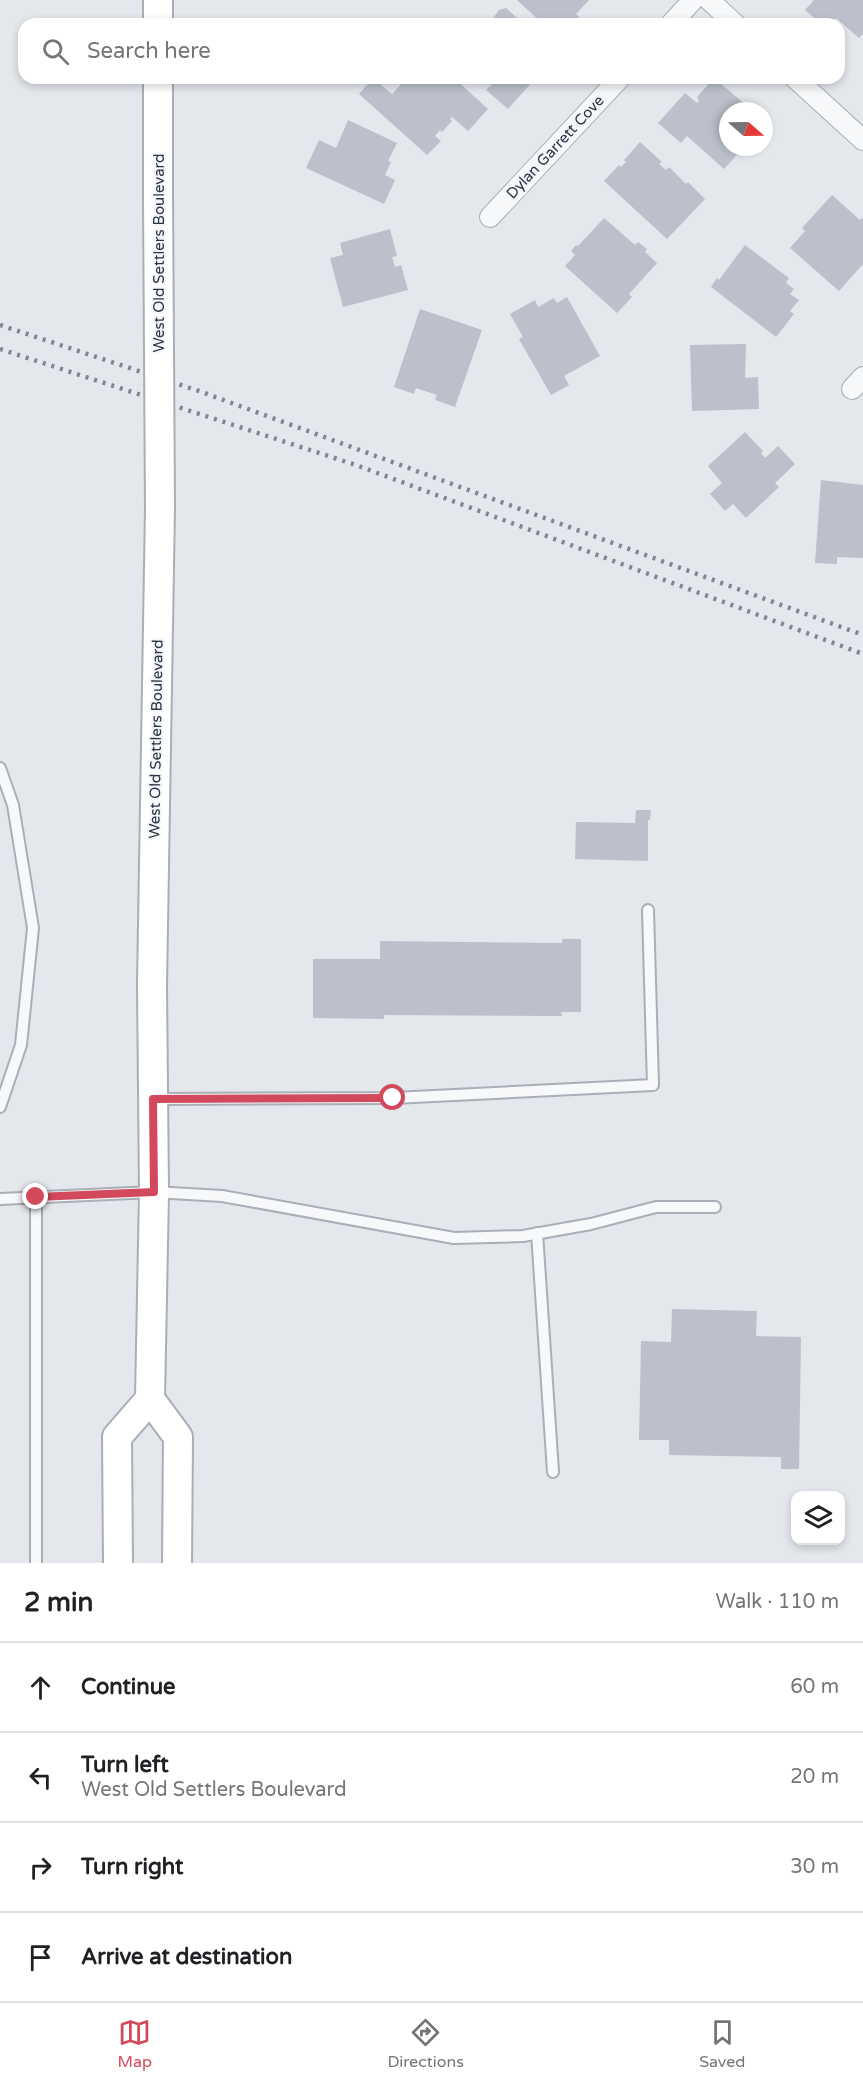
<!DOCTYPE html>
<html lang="en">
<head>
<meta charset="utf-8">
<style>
  body { margin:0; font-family:"Varela Round",sans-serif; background:#f6f6f6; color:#202124 }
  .controls { position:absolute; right:18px; bottom:18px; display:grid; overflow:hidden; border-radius:12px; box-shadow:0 3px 9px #0003 }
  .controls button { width:54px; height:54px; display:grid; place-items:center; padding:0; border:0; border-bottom:2px solid #e0e0e0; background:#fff; color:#202124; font:30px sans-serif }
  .compass { position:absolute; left:719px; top:102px; width:54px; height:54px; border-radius:50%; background:#fff; box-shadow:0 3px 9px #0003; rotate:110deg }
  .stop { position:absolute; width:18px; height:18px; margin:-14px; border:4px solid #d1495b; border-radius:50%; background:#fff }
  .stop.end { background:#d1495b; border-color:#fff; box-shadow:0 2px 6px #0008 }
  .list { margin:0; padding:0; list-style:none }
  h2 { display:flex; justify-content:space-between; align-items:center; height:78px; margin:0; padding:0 24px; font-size:26px }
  h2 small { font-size:20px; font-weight:400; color:#757577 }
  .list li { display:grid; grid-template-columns:39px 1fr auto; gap:18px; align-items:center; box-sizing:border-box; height:90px; padding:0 24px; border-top:2px solid #e0e0e0 }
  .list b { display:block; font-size:22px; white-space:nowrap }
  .list p { margin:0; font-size:20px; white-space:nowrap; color:#757577 }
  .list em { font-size:20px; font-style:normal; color:#757577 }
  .icon { flex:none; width:33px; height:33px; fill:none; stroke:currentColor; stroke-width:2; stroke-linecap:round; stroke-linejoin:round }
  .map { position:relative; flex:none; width:863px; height:1563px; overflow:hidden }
  .search { position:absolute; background:#fff; box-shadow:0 3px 9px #0003; left:18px; right:18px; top:18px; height:66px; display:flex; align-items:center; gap:15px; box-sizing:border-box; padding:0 21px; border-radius:18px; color:#757577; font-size:22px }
  .sheet { height:438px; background:#fff }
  nav { display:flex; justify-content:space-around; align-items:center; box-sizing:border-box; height:84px; border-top:2px solid #e0e0e0; background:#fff; font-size:16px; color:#757577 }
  nav a { display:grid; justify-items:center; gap:3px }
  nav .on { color:#d1495b }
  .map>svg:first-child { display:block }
  .building { fill:#bbc0ca }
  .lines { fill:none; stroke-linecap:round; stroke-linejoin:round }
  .lane-casing { stroke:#a9aeb7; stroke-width:14 }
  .street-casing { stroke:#a9aeb7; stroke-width:22 }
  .secondary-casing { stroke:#a9aeb7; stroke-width:32 }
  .lane { stroke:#f7f8fa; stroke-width:10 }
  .street { stroke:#f7f8fa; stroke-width:20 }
  .secondary { stroke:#fff; stroke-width:28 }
  .rail { stroke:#7d8696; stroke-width:4.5; stroke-dasharray:3 6; stroke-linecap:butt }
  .secondary-bridge-casing { stroke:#a9aeb7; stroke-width:32; stroke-linecap:butt }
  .secondary-bridge { stroke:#fff; stroke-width:28 }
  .route { stroke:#d1495b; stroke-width:8 }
  .labels { text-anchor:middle; stroke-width:4.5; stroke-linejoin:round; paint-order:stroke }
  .street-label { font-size:15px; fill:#2b3445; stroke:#f4f6f9 }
</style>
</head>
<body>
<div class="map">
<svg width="863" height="1563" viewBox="0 0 863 1563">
  <rect width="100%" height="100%" fill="#e4e7ec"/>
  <g class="building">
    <polygon points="517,0 589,0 576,14 586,24 543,24"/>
    <polygon points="814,0 863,0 863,34 859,38 836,18 831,24 821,24 805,10"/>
    <polygon points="506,8 521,22 520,24 489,24 499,10"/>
    <polygon points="373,78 392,94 404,81 400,78 454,78 488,109 468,131 452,117 450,119 452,121 442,132 440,130 435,136 441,141 427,155 359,94"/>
    <polygon points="485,78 530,78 533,81 508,109 486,90 492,84"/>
    <polygon points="714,78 753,111 728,111 728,147 744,147 724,169 687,136 681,143 658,123 685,93 697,103 699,100 697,97"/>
    <polygon points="348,120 397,143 388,161 391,162 385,175 395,180 384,204 306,168 319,140 336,148"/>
    <polygon points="640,142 662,162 659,164 666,170 669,167 686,184 688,182 705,199 667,239 604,181 619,165 621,167 626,162 624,160"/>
    <polygon points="832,195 860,220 862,218 863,219 863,264 839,291 790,248 805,231 802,228"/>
    <polygon points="604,218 635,245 638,242 647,249 645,252 657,263 629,294 632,297 617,313 565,266 575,255 571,251 576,245 578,246"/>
    <polygon points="390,229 397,256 392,257 395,267 401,265 408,290 343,307 330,258 343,255 340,243"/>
    <polygon points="745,245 789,278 786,283 794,289 790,294 799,300 790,311 794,314 776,337 711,287 717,278 719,280"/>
    <polygon points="567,297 600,356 564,376 569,385 551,395 519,339 523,337 510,314 535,300 538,307 554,298 557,303"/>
    <polygon points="420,309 482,330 455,407 435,400 437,395 416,388 414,394 394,387"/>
    <polygon points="746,344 745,378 758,377 759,409 692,411 690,345"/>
    <polygon points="745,432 763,451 761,453 765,458 778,446 795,464 775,483 779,487 746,518 733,504 725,511 710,494 722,483 708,466"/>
    <polygon points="821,480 863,485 863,558 837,557 837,564 815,563"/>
    <polygon points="636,810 651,810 650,820 648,820 648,861 575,859 576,822 635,823"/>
    <polygon points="562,939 581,939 581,1012 561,1012 562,1016 384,1015 384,1019 313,1018 313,959 380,959 380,941 562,943"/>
    <polygon points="672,1309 757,1311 756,1336 801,1337 799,1469 781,1469 781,1457 669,1455 669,1440 639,1440 641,1341 671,1342"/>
  </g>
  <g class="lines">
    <g class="lane-casing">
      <g id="lane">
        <polyline points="0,768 13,805 33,928 21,1045 0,1107"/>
        <polyline points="153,1099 393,1098 653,1085 648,910"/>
        <polyline points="0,1199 154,1192 222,1196 454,1238 523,1236 591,1224 656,1207 715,1207"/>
        <polyline points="537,1233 553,1472"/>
        <polyline points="36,1563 36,1197"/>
      </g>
    </g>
    <g class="street-casing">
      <g id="street">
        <polyline points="709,0 735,24"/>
        <polyline points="671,24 693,0"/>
        <polyline points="795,78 863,140"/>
        <polyline points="490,217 620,78"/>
        <polyline points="852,389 863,377"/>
      </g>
    </g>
    <g class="secondary-casing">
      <g id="secondary">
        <polyline points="158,24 158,0"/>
        <polyline points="158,197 158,78"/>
        <polyline points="160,507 152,985 154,1192 150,1399 178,1437 177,1563"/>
        <polyline points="118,1563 117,1437 150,1399"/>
      </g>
    </g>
    <use href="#lane" class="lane"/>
    <use href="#street" class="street"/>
    <use href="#secondary" class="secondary"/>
    <g class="rail">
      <polyline points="0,325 199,391 863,635"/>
      <polyline points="0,349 356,465 863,654"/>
    </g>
    <g class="secondary-bridge-casing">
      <polyline id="secondary-bridge" points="158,197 160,507"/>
    </g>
    <use href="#secondary-bridge" class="secondary-bridge"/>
  </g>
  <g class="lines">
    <polyline class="route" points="36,1197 154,1192 153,1099 393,1098"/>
  </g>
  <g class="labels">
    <g class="street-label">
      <text transform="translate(555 147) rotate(-47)" y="5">Dylan Garrett Cove</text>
      <text transform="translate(159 253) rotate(-90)" y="5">West Old Settlers Boulevard</text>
      <text transform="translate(156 739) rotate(-89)" y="5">West Old Settlers Boulevard</text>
    </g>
  </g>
</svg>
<div class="controls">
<button><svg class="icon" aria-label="layers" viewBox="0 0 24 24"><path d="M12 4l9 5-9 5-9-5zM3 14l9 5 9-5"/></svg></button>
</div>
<svg class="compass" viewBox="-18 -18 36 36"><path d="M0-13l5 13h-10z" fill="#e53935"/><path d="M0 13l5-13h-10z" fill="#757577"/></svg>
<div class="stop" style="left:393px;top:1098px"></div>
<div class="stop end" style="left:36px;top:1197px"></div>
<div class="search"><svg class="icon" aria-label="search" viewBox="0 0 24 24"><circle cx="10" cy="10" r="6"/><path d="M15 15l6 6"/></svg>Search here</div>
</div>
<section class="sheet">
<h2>2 min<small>Walk · 110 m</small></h2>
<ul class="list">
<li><svg class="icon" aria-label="ahead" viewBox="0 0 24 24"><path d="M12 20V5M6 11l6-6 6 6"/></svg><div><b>Continue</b></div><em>60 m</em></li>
<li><svg class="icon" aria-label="left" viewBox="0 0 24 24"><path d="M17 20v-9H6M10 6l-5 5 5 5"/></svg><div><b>Turn left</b><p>West Old Settlers Boulevard</p></div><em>20 m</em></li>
<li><svg class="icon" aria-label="right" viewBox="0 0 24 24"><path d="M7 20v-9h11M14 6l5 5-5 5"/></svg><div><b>Turn right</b></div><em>30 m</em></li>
<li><svg class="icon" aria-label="arrive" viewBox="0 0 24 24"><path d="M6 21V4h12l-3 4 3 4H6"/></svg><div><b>Arrive at destination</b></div></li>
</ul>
</section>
<nav>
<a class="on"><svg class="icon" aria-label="map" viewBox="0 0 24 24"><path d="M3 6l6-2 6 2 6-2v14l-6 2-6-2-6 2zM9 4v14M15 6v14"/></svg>Map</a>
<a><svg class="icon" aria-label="directions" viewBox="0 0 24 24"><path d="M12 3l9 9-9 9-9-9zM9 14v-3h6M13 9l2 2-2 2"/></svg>Directions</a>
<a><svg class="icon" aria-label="saved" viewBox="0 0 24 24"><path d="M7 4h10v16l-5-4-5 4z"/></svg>Saved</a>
</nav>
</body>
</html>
